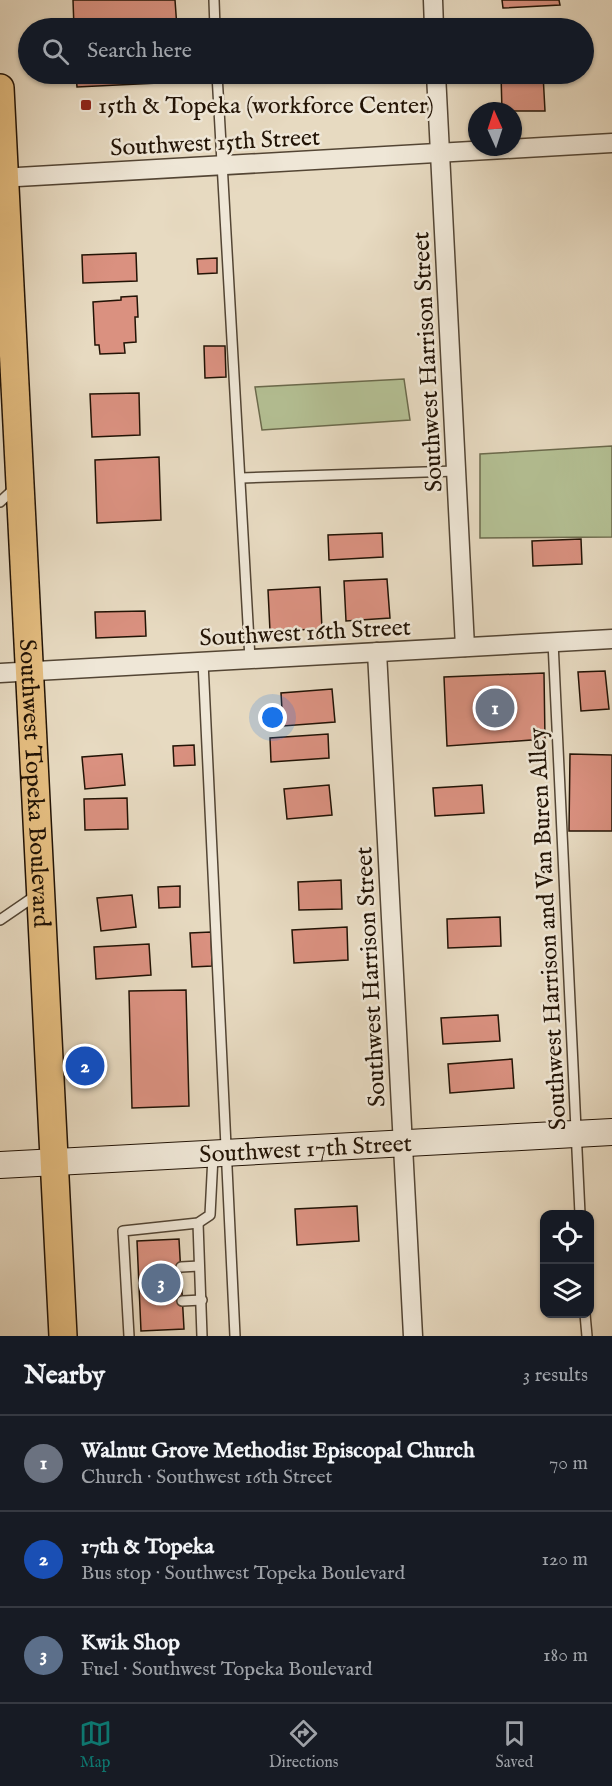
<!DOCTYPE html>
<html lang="en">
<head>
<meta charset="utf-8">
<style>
  body { margin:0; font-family:"IM FELL English",serif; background:#242831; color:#f1f3f6 }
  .controls { position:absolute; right:18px; bottom:18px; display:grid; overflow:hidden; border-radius:12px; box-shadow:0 2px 4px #0004 }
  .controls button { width:54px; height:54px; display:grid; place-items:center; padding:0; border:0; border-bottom:2px solid #363941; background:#171b24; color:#f1f3f6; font:30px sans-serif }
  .compass { position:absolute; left:468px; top:102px; width:54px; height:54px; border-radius:50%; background:#171b24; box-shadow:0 2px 4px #0004; rotate:357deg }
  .you { position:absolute; left:273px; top:718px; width:21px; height:21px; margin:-15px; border:4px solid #fff; border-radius:50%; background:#1a73e8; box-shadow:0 0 0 9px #1a73e833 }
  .badge { display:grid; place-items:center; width:39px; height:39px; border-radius:50%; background:#0f766e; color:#fff; font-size:20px; font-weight:700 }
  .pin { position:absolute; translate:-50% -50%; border:3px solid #fff; box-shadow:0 2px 6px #0006 }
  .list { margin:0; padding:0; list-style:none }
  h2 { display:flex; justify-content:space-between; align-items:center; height:78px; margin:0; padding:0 24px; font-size:26px }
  h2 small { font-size:20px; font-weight:400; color:#9ea1a6 }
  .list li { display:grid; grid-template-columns:39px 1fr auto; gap:18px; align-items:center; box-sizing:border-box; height:96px; padding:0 24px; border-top:2px solid #363941 }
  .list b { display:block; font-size:22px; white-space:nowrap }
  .list p { margin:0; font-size:20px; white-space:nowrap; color:#9ea1a6 }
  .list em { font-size:20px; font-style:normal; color:#9ea1a6 }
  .icon { flex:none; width:33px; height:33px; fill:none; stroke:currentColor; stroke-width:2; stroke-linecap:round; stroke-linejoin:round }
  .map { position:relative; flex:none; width:612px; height:1336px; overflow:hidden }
  .search { position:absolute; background:#171b24; box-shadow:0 2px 4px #0004; left:18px; right:18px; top:18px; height:66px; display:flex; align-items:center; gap:15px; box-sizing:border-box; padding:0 21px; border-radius:33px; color:#9ea1a6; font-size:22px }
  .sheet { height:366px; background:#171b24 }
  nav { display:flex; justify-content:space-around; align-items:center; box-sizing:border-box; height:84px; border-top:2px solid #363941; background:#171b24; font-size:16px; color:#9ea1a6 }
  nav a { display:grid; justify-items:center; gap:3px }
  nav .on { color:#0f766e }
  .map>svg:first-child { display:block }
  .green { fill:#b4c094; stroke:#6b6a4c; stroke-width:1.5 }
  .building { fill:#da9180; stroke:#221305; stroke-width:1.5 }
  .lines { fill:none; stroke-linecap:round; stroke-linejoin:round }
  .lane-casing { stroke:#534534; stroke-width:12 }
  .street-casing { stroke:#534534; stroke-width:21 }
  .secondary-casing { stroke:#221305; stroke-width:28 }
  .primary-casing { stroke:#221305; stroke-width:30 }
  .lane { stroke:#efe7d7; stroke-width:9 }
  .street { stroke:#efe7d7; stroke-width:18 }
  .secondary { stroke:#efe7d7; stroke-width:26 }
  .primary { stroke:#e4bd80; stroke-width:27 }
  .poi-dot { fill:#8f2418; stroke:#efe7d7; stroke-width:2 }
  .labels { text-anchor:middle; stroke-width:5; stroke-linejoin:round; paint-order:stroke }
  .poi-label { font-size:24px; fill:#221305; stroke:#efe7d7; text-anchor:start }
  .street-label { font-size:24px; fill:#221305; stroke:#efe7d7 }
</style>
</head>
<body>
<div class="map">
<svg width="612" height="1336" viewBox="0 0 612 1336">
  <rect width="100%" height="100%" fill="#e7dac1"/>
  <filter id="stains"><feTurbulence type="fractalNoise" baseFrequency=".00333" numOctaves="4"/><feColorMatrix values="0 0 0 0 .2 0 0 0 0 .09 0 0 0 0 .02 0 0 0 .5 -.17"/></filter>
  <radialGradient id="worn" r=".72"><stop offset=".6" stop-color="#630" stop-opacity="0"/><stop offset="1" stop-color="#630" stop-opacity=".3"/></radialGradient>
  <g class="green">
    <polygon points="404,379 410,420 262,430 255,387"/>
    <polygon points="612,446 612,537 480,538 480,454"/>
  </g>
  <g class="building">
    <polygon points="73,0 175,0 177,28 74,28"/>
    <polygon points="502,0 559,0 560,5 503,8"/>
    <polygon points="76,74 179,74 179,82 77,87"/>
    <polygon points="501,74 543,74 545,111 502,111"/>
    <polygon points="136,253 137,281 83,283 82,255"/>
    <polygon points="217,258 217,273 198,274 197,259"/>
    <polygon points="137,296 138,317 135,317 136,342 124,343 125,353 100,354 99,345 95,345 93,302 121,300 121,297"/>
    <polygon points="204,346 225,346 226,377 205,378"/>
    <polygon points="139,393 140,435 92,437 90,394"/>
    <polygon points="159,457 161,520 97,523 95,460"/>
    <polygon points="382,533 383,557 329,560 328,535"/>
    <polygon points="581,539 582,564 533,566 532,541"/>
    <polygon points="387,579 390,618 346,621 344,581"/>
    <polygon points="320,587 322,629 270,631 268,590"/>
    <polygon points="145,611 146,636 96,638 95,612"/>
    <polygon points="605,671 609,709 581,711 578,672"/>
    <polygon points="544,673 545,739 447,746 444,677"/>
    <polygon points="332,689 335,722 283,726 281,693"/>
    <polygon points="328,734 329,758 271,762 270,738"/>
    <polygon points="194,745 195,765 174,766 173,746"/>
    <polygon points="122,754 125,785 85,789 82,757"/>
    <polygon points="570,754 612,755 612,831 569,831"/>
    <polygon points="329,785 332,815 287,819 284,789"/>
    <polygon points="482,785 484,813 435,816 433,788"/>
    <polygon points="127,798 128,829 85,830 84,799"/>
    <polygon points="341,880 342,909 299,910 298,882"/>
    <polygon points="180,886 180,907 159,908 158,887"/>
    <polygon points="132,895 136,927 101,931 97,898"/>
    <polygon points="500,917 501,946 448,948 447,919"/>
    <polygon points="347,927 348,960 294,963 292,930"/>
    <polygon points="211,932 212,966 192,967 190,933"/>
    <polygon points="149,944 151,975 96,979 94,947"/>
    <polygon points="186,990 189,1106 132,1108 129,991"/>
    <polygon points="498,1015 500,1041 443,1044 441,1018"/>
    <polygon points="512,1059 514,1088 450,1093 448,1064"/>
    <polygon points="357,1206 359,1241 297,1245 295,1209"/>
    <polygon points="179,1239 184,1329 141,1331 137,1241"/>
  </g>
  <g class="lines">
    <g class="lane-casing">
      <g id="lane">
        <polyline points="214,0 215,28"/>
        <polyline points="217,74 250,659"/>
        <polyline points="241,478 456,471"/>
        <polyline points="0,502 14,489"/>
        <polyline points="553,642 580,1214"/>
        <polyline points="203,662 235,1336"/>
        <polyline points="0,920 38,894"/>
        <polyline points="198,1223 202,1336"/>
        <polyline points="181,1267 199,1266"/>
        <polyline points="182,1301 202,1300"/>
        <polyline points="585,1314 587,1336"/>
        <polyline points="129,1336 123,1231 198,1223 210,1215 213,1156"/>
      </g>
    </g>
    <g class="street-casing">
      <g id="street">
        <polyline points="433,0 434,28"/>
        <polyline points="436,74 465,647"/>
        <polyline points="0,178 612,143"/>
        <polyline points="377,652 413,1336"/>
        <polyline points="0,673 612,639"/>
      </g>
    </g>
    <g class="secondary-casing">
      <g id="secondary">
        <path id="s1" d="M0 1165 612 1132"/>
      </g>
    </g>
    <g class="primary-casing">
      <g id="primary">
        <path id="s2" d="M0 88 63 1336"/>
      </g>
    </g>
    <use href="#lane" class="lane"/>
    <use href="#street" class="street"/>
    <use href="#secondary" class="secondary"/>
    <use href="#primary" class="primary"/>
  </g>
  <rect class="poi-dot" x="80" y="99" width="12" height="12" rx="3"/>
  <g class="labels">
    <g class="poi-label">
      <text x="98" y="113">15th &amp; Topeka (workforce Center)</text>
    </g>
    <g class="street-label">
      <text transform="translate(215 142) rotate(-3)" y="8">Southwest 15th Street</text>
      <text transform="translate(427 362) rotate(-93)" y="8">Southwest Harrison Street</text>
      <text transform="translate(305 632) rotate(-3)" y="8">Southwest 16th Street</text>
      <text dy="8" stroke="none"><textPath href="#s2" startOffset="696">Southwest Topeka Boulevard</textPath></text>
      <text transform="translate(547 929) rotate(-93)" y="8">Southwest Harrison and Van Buren Alley</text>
      <text transform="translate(370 977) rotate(-93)" y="8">Southwest Harrison Street</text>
      <text dy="8" stroke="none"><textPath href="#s1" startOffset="306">Southwest 17th Street</textPath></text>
    </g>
  </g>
  <rect width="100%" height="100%" filter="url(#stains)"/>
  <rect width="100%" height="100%" fill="url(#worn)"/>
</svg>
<div class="controls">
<button><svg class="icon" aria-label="locate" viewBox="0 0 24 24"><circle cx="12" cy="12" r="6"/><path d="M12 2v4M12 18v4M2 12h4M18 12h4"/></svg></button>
<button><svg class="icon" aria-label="layers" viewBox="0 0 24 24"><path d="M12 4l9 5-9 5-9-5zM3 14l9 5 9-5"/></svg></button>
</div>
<svg class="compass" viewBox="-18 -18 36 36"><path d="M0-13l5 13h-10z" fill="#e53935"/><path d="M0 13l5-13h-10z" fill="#9ea1a6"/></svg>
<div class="you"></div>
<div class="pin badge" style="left:495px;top:708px;background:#6b7280">1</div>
<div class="pin badge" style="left:85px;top:1066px;background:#1a4fb4">2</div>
<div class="pin badge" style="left:161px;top:1283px;background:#5c6f8a">3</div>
<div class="search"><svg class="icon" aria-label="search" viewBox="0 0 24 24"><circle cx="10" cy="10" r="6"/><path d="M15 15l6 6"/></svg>Search here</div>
</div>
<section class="sheet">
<h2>Nearby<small>3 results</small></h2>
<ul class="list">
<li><span class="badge" style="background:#6b7280">1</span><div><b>Walnut Grove Methodist Episcopal Church</b><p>Church · Southwest 16th Street</p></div><em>70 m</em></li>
<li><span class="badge" style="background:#1a4fb4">2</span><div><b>17th &amp; Topeka</b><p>Bus stop · Southwest Topeka Boulevard</p></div><em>120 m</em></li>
<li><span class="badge" style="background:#5c6f8a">3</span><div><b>Kwik Shop</b><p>Fuel · Southwest Topeka Boulevard</p></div><em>180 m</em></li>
</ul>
</section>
<nav>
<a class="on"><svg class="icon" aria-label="map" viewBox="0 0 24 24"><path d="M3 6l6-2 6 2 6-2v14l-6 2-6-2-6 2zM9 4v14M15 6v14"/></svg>Map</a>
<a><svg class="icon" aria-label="directions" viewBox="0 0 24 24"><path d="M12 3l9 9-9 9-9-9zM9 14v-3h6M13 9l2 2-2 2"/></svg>Directions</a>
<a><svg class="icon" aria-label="saved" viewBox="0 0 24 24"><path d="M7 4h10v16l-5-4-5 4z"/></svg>Saved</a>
</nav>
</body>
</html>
